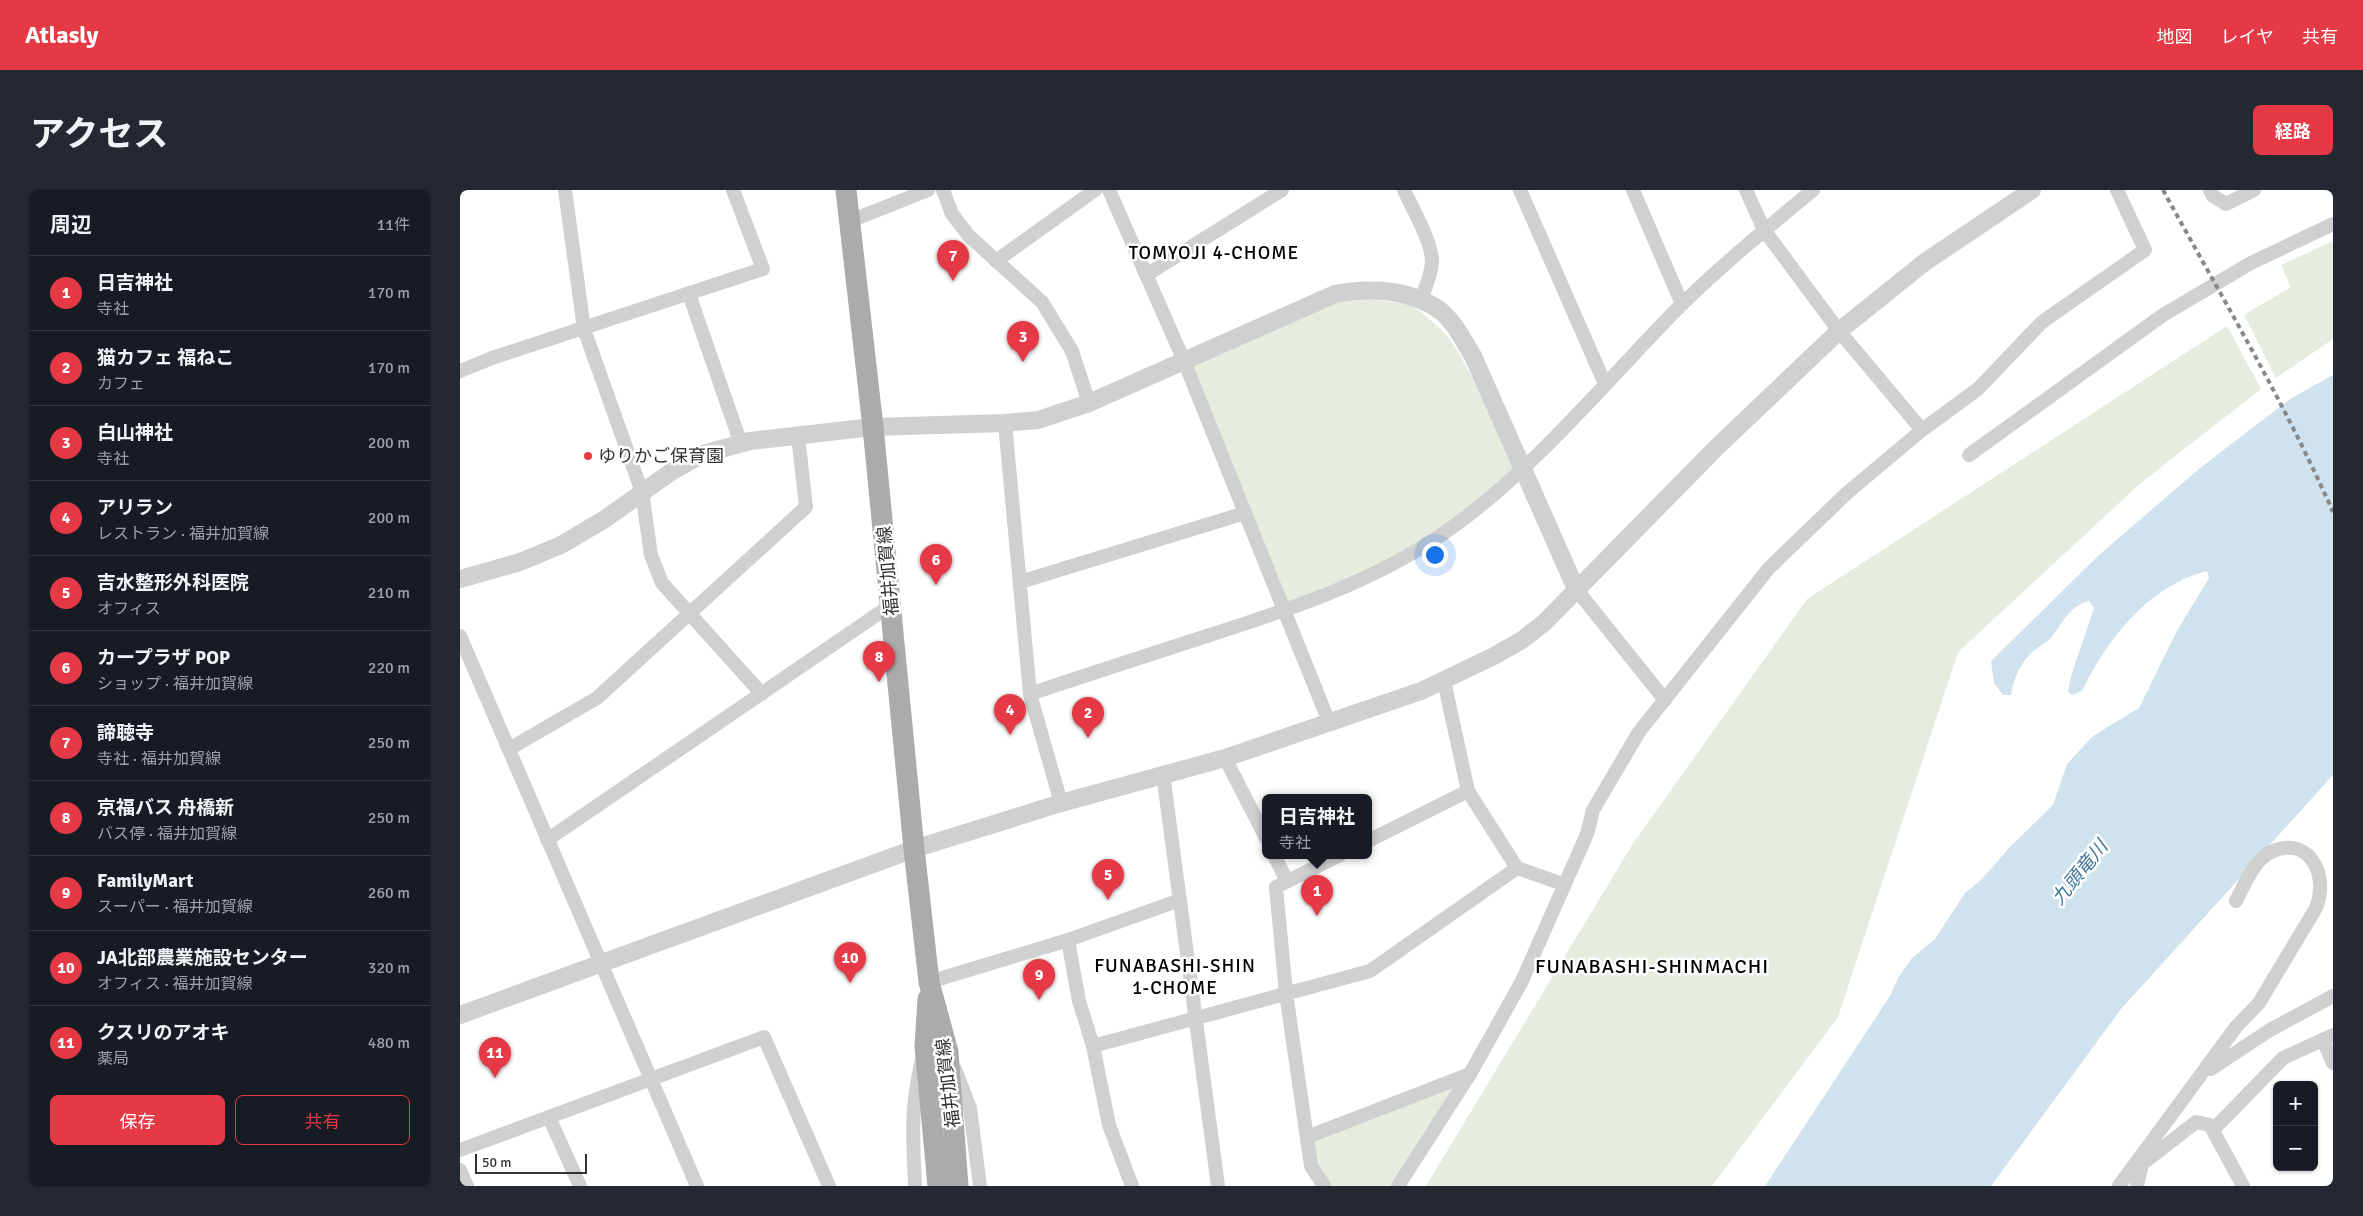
<!DOCTYPE html>
<html lang="ja">
<head>
<meta charset="utf-8">
<style>
  body { margin:0; font-family:Signika,"Noto Sans JP",sans-serif; background:#242831; color:#f1f3f6 }
  .controls { position:absolute; right:15px; bottom:15px; display:grid; overflow:hidden; border-radius:8px; box-shadow:0 1px 4px #0004 }
  .controls button { width:45px; height:45px; display:grid; place-items:center; padding:0; border:0; border-bottom:1px solid #363941; background:#171b24; color:#f1f3f6; font:25px sans-serif }
  .scale { position:absolute; left:15px; bottom:12px; width:112px; box-sizing:border-box; padding-left:5px; border:2px solid #333; border-top:0; font-size:14px; line-height:18px; white-space:nowrap; color:#333; -webkit-text-stroke:4px #fff; paint-order:stroke }
  .you { position:absolute; left:974px; top:364px; width:18px; height:18px; margin:-12px; border:4px solid #fff; border-radius:50%; background:#1a73e8; box-shadow:0 0 0 8px #1a73e833 }
  .badge { display:grid; place-items:center; width:32px; height:32px; border-radius:50%; background:#e63946; color:#fff; font-size:16px; font-weight:700 }
  .pin { position:absolute; translate:-50% -41px; filter:drop-shadow(0 1px 2px #0008) }
  .pin::after { content:''; position:absolute; top:26px; width:18px; height:15px; background:inherit; clip-path:polygon(0 0,100% 0,50% 100%) }
  .popup { position:absolute; left:802px; top:604px; width:110px; height:65px; box-sizing:border-box; display:grid; place-content:center; border-radius:8px; background:#171b24; filter:drop-shadow(0 1px 4px #0005); font-size:16px; white-space:nowrap; color:#9ea1a6 }
  .popup b { font-size:19px; color:#f1f3f6 }
  .popup::after { content:''; position:absolute; left:50%; top:100%; margin-left:-10px; border:10px solid transparent; border-top-color:#171b24 }
  .list { margin:0; padding:0; list-style:none }
  h2 { display:flex; justify-content:space-between; align-items:center; height:65px; margin:0; padding:0 20px; font-size:21px }
  h2 small { font-size:16px; font-weight:400; color:#9ea1a6 }
  .list li { display:grid; grid-template-columns:32px 1fr auto; gap:15px; align-items:center; box-sizing:border-box; height:75px; padding:0 20px; border-top:1px solid #363941 }
  .list b { display:block; font-size:19px; white-space:nowrap }
  .list p { margin:0; font-size:16px; white-space:nowrap; color:#9ea1a6 }
  .list em { font-size:16px; font-style:normal; color:#9ea1a6 }
  .actions { display:flex; gap:10px; padding:15px 20px }
  .actions a { flex:1; padding:11px 0; border:1px solid #e63946; border-radius:8px; text-align:center; font-size:18px; color:#e63946 }
  .actions .main { background:#e63946; color:#fff }
  .map { position:relative; flex:none; width:1873px; height:996px; overflow:hidden; border-radius:8px }
  header { display:flex; align-items:center; gap:30px; box-sizing:border-box; height:70px; padding:0 25px; background:#e63946; color:#fff }
  header strong { font-size:24px }
  nav { display:flex; gap:28px; margin-inline-start:auto; font-size:18px }
  .intro { display:flex; align-items:center; justify-content:space-between; box-sizing:border-box; height:120px; padding:0 30px }
  h1 { margin:0; font-size:35px }
  .button { padding:12px 22px; border-radius:8px; background:#e63946; color:#fff; font-size:18px; font-weight:700 }
  main { display:flex; gap:30px; padding:0 30px }
  aside { flex:1; background:#171b24; border-radius:8px; box-shadow:0 1px 4px #0004 }
  .map>svg:first-child { display:block }
  .green { fill:#e6ecdf }
  .water { fill:#cfe2ee }
  .lines { fill:none; stroke-linecap:round; stroke-linejoin:round }
  .minor { stroke:#d0d0d0; stroke-width:14 }
  .tertiary { stroke:#d0d0d0; stroke-width:18 }
  .primary { stroke:#ababab; stroke-width:21 }
  .rail { stroke:#888; stroke-width:4; stroke-dasharray:5 4; stroke-linecap:butt }
  .poi-dot { fill:#e63946; stroke:#fff; stroke-width:2 }
  .labels { text-anchor:middle; stroke-width:5; stroke-linejoin:round; paint-order:stroke }
  .poi-label { font-size:18px; fill:#333; stroke:#fff; text-anchor:start }
  .street-label { font-size:18px; fill:#333; stroke:#fff }
  .neighbourhood-label { font-size:19px; letter-spacing:1px; fill:#000; stroke:#fff }
  .water-label { font-size:19px; font-style:italic; fill:#3f7597; stroke:#fff }
  .quarter-label { font-size:20px; letter-spacing:1px; fill:#000; stroke:#fff }
</style>
</head>
<body>
<header>
<strong>Atlasly</strong>
<nav><a>地図</a><a>レイヤ</a><a>共有</a></nav>
</header>
<div class="intro"><h1>アクセス</h1><a class="button">経路</a></div>
<main>
<aside>
<h2>周辺<small>11件</small></h2>
<ul class="list">
<li><span class="badge">1</span><div><b>日吉神社</b><p>寺社</p></div><em>170 m</em></li>
<li><span class="badge">2</span><div><b>猫カフェ 福ねこ</b><p>カフェ</p></div><em>170 m</em></li>
<li><span class="badge">3</span><div><b>白山神社</b><p>寺社</p></div><em>200 m</em></li>
<li><span class="badge">4</span><div><b>アリラン</b><p>レストラン · 福井加賀線</p></div><em>200 m</em></li>
<li><span class="badge">5</span><div><b>吉水整形外科医院</b><p>オフィス</p></div><em>210 m</em></li>
<li><span class="badge">6</span><div><b>カープラザ POP</b><p>ショップ · 福井加賀線</p></div><em>220 m</em></li>
<li><span class="badge">7</span><div><b>諦聴寺</b><p>寺社 · 福井加賀線</p></div><em>250 m</em></li>
<li><span class="badge">8</span><div><b>京福バス 舟橋新</b><p>バス停 · 福井加賀線</p></div><em>250 m</em></li>
<li><span class="badge">9</span><div><b>FamilyMart</b><p>スーパー · 福井加賀線</p></div><em>260 m</em></li>
<li><span class="badge">10</span><div><b>JA北部農業施設センター</b><p>オフィス · 福井加賀線</p></div><em>320 m</em></li>
<li><span class="badge">11</span><div><b>クスリのアオキ</b><p>薬局</p></div><em>480 m</em></li>
</ul>
<div class="actions"><a class="main">保存</a><a>共有</a></div>
</aside>
<div class="map">
<svg width="1873" height="996" viewBox="0 0 1873 996">
  <rect width="100%" height="100%" fill="#fff"/>
  <g class="green">
    <polygon points="1873,51 1873,149 1816,188 1784,125 1831,97 1821,75"/>
    <polygon points="875,104 953,115 984,142 997,160 1062,278 987,341 825,421 726,176"/>
    <polygon points="1767,136 1801,199 1682,292 1498,462 1378,827 1252,996 966,996 1172,655 1347,409"/>
    <polygon points="1005,892 934,996 864,996 847,947"/>
  </g>
  <path class="water" d="M1873 185V585L1661 819 1531 996H1305L1430 806 1438 788 1452 768 1475 749 1505 703 1521 690 1550 657 1593 615 1607 574 1633 546 1679 518 1718 439 1749 388 1747 381C1688 396 1647 449 1622 501L1612 505 1608 502 1611 486 1634 418 1629 411C1609 416 1603 433 1591 448 1587 452 1581 455 1576 459 1561 470 1554 488 1551 505H1543L1534 493 1531 471 1639 365 1740 278 1830 209Z"/>
  <g class="lines">
    <g class="minor">
      <polyline points="105,0 124,139 182,302 191,365 202,393 302,504"/>
      <polyline points="483,0 492,24 509,46 582,112 612,161 629,213"/>
      <polyline points="649,0 724,171 869,532"/>
      <path d="M944 0C952 18 973 53 972 73 971 86 965 98 961 110"/>
      <polyline points="1060,0 1145,194"/>
      <polyline points="1173,0 1222,114"/>
      <polyline points="1286,0 1304,40 1379,141 1462,240"/>
      <polyline points="1750,0 1753,6 1766,14 1794,0"/>
      <polyline points="390,31 468,0"/>
      <polyline points="536,71 635,0"/>
      <polyline points="686,85 822,0"/>
      <polyline points="229,104 281,254"/>
      <polyline points="0,181 32,168 303,79 273,0"/>
      <polyline points="545,233 570,504 601,613"/>
      <polyline points="1509,265 1703,125 1791,73 1873,34"/>
      <polyline points="560,392 785,323"/>
      <polyline points="1116,399 1205,510"/>
      <polyline points="0,446 237,996"/>
      <polyline points="984,491 1008,601 1057,678 1103,694"/>
      <path d="M570 504C629 484 688 465 747 446 831 419 914 392 987 341 1073 281 1146 191 1220 116 1262 75 1308 37 1353 0"/>
      <polyline points="49,559 137,508 346,317 338,246"/>
      <polyline points="765,568 806,648"/>
      <polyline points="703,584 758,996"/>
      <polyline points="87,650 431,415"/>
      <polyline points="908,651 1008,601"/>
      <polyline points="814,665 827,691"/>
      <polyline points="608,750 619,811 633,856 649,935 672,996"/>
      <polyline points="469,792 608,750 720,710"/>
      <polyline points="1863,850 1873,873"/>
      <polyline points="633,856 910,781 1057,678"/>
      <polyline points="495,879 510,918 520,996"/>
      <polyline points="1751,879 1810,840 1873,806"/>
      <polyline points="89,927 120,996"/>
      <polyline points="1753,940 1823,868 1873,845"/>
      <polyline points="847,947 1010,884"/>
      <polyline points="0,960 304,847 369,996"/>
      <polyline points="1678,971 1682,974 1736,932 1750,935 1783,996"/>
      <polyline points="0,980 7,996"/>
      <path d="M455 996C453 948 450 919 462 870"/>
      <polyline points="864,996 851,976 826,803 816,697 880,665"/>
      <polyline points="938,996 1010,884 1062,791 1127,644 1133,620 1179,542 1309,378 1387,303 1462,240 1518,199 1582,132 1685,60 1657,0"/>
      <path d="M1659 996 1776 837 1799 813 1856 718C1870 683 1847 643 1809 663 1793 672 1784 696 1776 711"/>
      <polyline points="1677,996 1682,974"/>
    </g>
    <g class="tertiary">
      <path d="M0 389 60 372 101 355 145 329 211 282 243 264 290 251 413 237 545 233 578 230 629 213 875 104C910 97 952 99 982 122 995 133 1004 152 1013 166L1116 399"/>
      <polyline points="0,825 454,659 601,613 765,568 961,501 1034,466 1062,450 1084,433 1256,258 1379,141 1465,72 1572,0"/>
    </g>
    <g class="primary">
      <polyline points="386,0 413,237 454,659 469,792 488,862 498,996"/>
      <polyline points="468,809 465,856 478,996"/>
    </g>
    <path class="rail" d="M1703 0C1761 106 1824 211 1873 322"/>
  </g>
  <circle class="poi-dot" cx="128" cy="266" r="5"/>
  <g class="labels">
    <g class="poi-label">
      <text x="138" y="272">ゆりかご保育園</text>
    </g>
    <g class="street-label">
      <text transform="translate(428 381) rotate(-95)" y="6">福井加賀線</text>
      <text transform="translate(488 893) rotate(-97)" y="6">福井加賀線</text>
    </g>
    <g class="neighbourhood-label">
      <text x="754" y="69">TOMYOJI 4-CHOME</text>
      <text x="715" y="782">FUNABASHI-SHIN<tspan x="715" dy="22">1-CHOME</tspan></text>
    </g>
    <g class="water-label">
      <text transform="translate(1619 682) rotate(-51)" y="7">九頭竜川</text>
    </g>
    <g class="quarter-label">
      <text x="1192" y="783">FUNABASHI-SHINMACHI</text>
    </g>
  </g>
</svg>
<div class="controls">
<button>+</button>
<button>−</button>
</div>
<div class="scale">50 m</div>
<div class="you"></div>
<div class="pin badge" style="left:857px;top:726px">1</div>
<div class="popup"><b>日吉神社</b>寺社</div>
<div class="pin badge" style="left:628px;top:548px">2</div>
<div class="pin badge" style="left:563px;top:172px">3</div>
<div class="pin badge" style="left:550px;top:545px">4</div>
<div class="pin badge" style="left:648px;top:710px">5</div>
<div class="pin badge" style="left:476px;top:395px">6</div>
<div class="pin badge" style="left:493px;top:91px">7</div>
<div class="pin badge" style="left:419px;top:492px">8</div>
<div class="pin badge" style="left:579px;top:810px">9</div>
<div class="pin badge" style="left:390px;top:793px">10</div>
<div class="pin badge" style="left:35px;top:888px">11</div>
</div>
</main>
</body>
</html>
